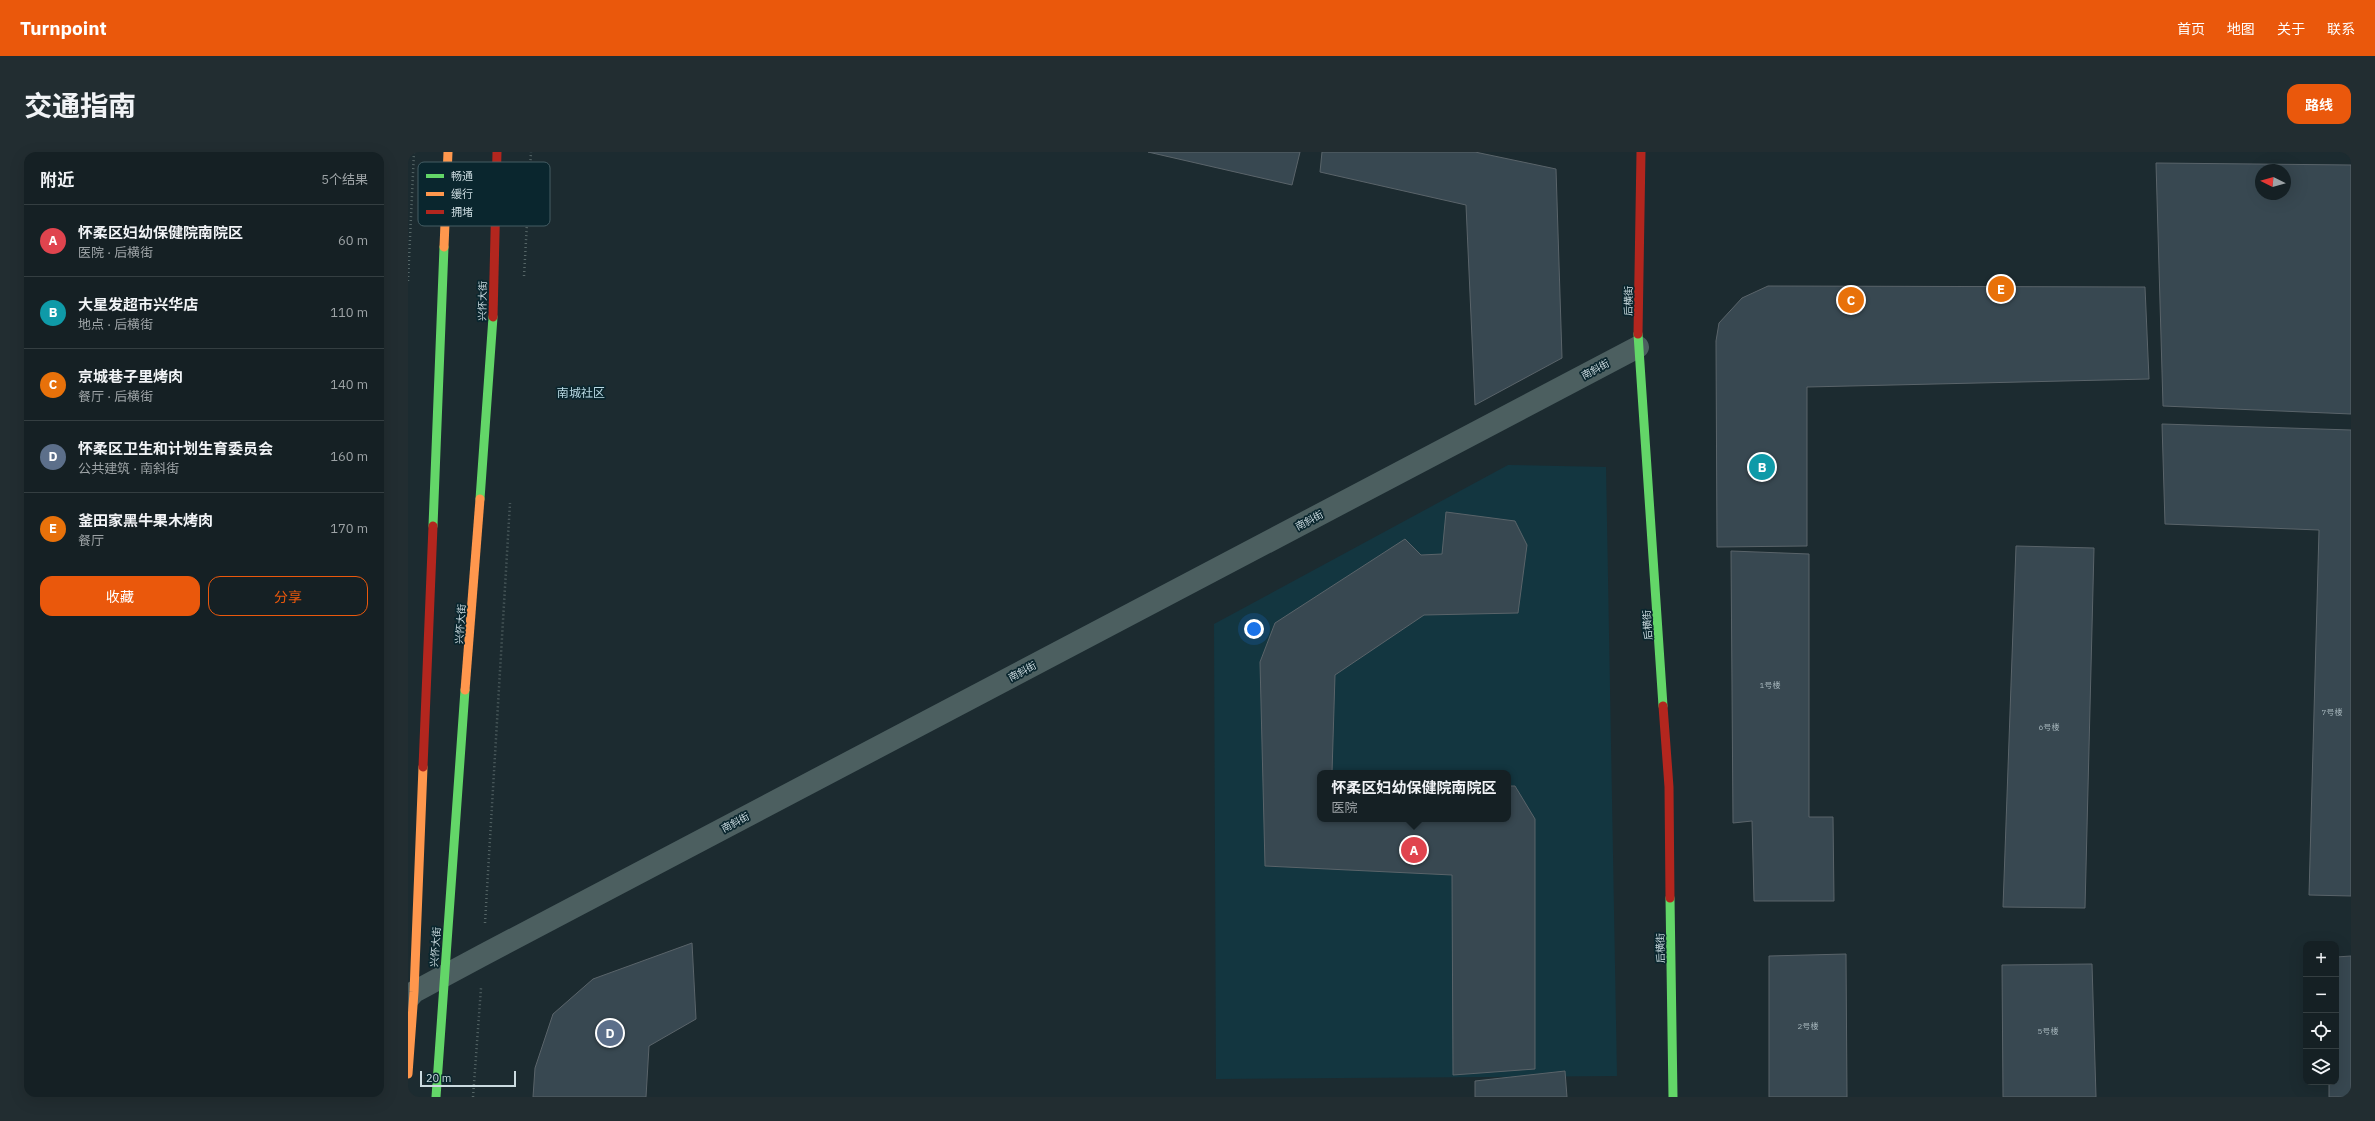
<!DOCTYPE html>
<html lang="zh">
<head>
<meta charset="utf-8">
<style>
  body { margin:0; font-family:"IBM Plex Sans","Noto Sans SC",sans-serif; background:#222d31; color:#f1f3f6 }
  .controls { position:absolute; right:12px; bottom:12px; display:grid; overflow:hidden; border-radius:8px; box-shadow:0 4px 16px #0002 }
  .controls button { width:36px; height:36px; display:grid; place-items:center; padding:0; border:0; border-bottom:1px solid #343e41; background:#152024; color:#f1f3f6; font:20px sans-serif }
  .compass { position:absolute; left:1847px; top:12px; width:36px; height:36px; border-radius:50%; background:#152024; box-shadow:0 4px 16px #0002; rotate:275deg }
  .scale { position:absolute; left:12px; bottom:10px; width:96px; box-sizing:border-box; padding-left:4px; border:2px solid #cbdbe0; border-top:0; font-size:11px; line-height:14px; white-space:nowrap; color:#cbdbe0; -webkit-text-stroke:3px #0a262e; paint-order:stroke }
  .you { position:absolute; left:846px; top:477px; width:14px; height:14px; margin:-10px; border:3px solid #fff; border-radius:50%; background:#1a73e8; box-shadow:0 0 0 6px #1a73e833 }
  .badge { display:grid; place-items:center; width:26px; height:26px; border-radius:50%; background:#ea580c; color:#fff; font-size:13px; font-weight:700 }
  .pin { position:absolute; translate:-50% -50%; border:2px solid #fff; box-shadow:0 1px 4px #0006 }
  .popup { position:absolute; left:909px; top:618px; width:194px; height:52px; box-sizing:border-box; display:grid; place-content:center; border-radius:8px; background:#152024; filter:drop-shadow(0 1px 3px #0005); font-size:13px; white-space:nowrap; color:#9da3a6 }
  .popup b { font-size:15px; color:#f1f3f6 }
  .popup::after { content:''; position:absolute; left:50%; top:100%; margin-left:-8px; border:8px solid transparent; border-top-color:#152024 }
  .list { margin:0; padding:0; list-style:none }
  h2 { display:flex; justify-content:space-between; align-items:center; height:52px; margin:0; padding:0 16px; font-size:17px }
  h2 small { font-size:13px; font-weight:400; color:#9da3a6 }
  .list li { display:grid; grid-template-columns:26px 1fr auto; gap:12px; align-items:center; box-sizing:border-box; height:72px; padding:0 16px; border-top:1px solid #343e41 }
  .list b { display:block; font-size:15px; white-space:nowrap }
  .list p { margin:0; font-size:13px; white-space:nowrap; color:#9da3a6 }
  .list em { font-size:13px; font-style:normal; color:#9da3a6 }
  .actions { display:flex; gap:8px; padding:12px 16px }
  .actions a { flex:1; padding:9px 0; border:1px solid #ea580c; border-radius:12px; text-align:center; font-size:14px; color:#ea580c }
  .actions .main { background:#ea580c; color:#fff }
  .icon { flex:none; width:22px; height:22px; fill:none; stroke:currentColor; stroke-width:2; stroke-linecap:round; stroke-linejoin:round }
  .map { position:relative; flex:none; width:1943px; height:945px; overflow:hidden; border-radius:12px }
  header { display:flex; align-items:center; gap:24px; box-sizing:border-box; height:56px; padding:0 20px; background:#ea580c; color:#fff }
  header strong { font-size:19px }
  nav { display:flex; gap:22px; margin-inline-start:auto; font-size:14px }
  .intro { display:flex; align-items:center; justify-content:space-between; box-sizing:border-box; height:96px; padding:0 24px }
  h1 { margin:0; font-size:28px }
  .button { padding:10px 18px; border-radius:12px; background:#ea580c; color:#fff; font-size:14px; font-weight:700 }
  main { display:flex; gap:24px; padding:0 24px }
  aside { flex:1; background:#152024; border-radius:12px; box-shadow:0 4px 16px #0002 }
  .map>svg:first-child { display:block }
  .built { fill:#133640; fill-rule:evenodd }
  .building { fill:#384851; stroke:#5a646a; fill-rule:evenodd }
  .lines { fill:none; stroke-linecap:round; stroke-linejoin:round }
  .path { stroke:#566667; stroke-width:2.5; stroke-dasharray:1 3; stroke-linecap:butt }
  .street { stroke:#4c5f60; stroke-width:22 }
  .fast { stroke:#63d668; stroke-width:9 }
  .slow { stroke:#ff974d; stroke-width:9 }
  .jam { stroke:#b3261e; stroke-width:9 }
  .labels { text-anchor:middle; stroke-width:3.5; stroke-linejoin:round; paint-order:stroke }
  .number-label { font-size:8px; fill:#a6b6bc }
  .street-label { font-size:10px; fill:#cbdbe0; stroke:#0a262e }
  .quarter-label { font-size:12px; fill:#bbdbe5; stroke:#0a262e }
  .key { fill:#0a262e; stroke:#445c63; stroke-width:1 }
  .key-label { font-size:11px; fill:#cbdbe0 }
</style>
</head>
<body>
<header>
<strong>Turnpoint</strong>
<nav><a>首页</a><a>地图</a><a>关于</a><a>联系</a></nav>
</header>
<div class="intro"><h1>交通指南</h1><a class="button">路线</a></div>
<main>
<aside>
<h2>附近<small>5个结果</small></h2>
<ul class="list">
<li><span class="badge" style="background:#e0444e">A</span><div><b>怀柔区妇幼保健院南院区</b><p>医院 · 后横街</p></div><em>60 m</em></li>
<li><span class="badge" style="background:#0f9aa8">B</span><div><b>大星发超市兴华店</b><p>地点 · 后横街</p></div><em>110 m</em></li>
<li><span class="badge" style="background:#e8710a">C</span><div><b>京城巷子里烤肉</b><p>餐厅 · 后横街</p></div><em>140 m</em></li>
<li><span class="badge" style="background:#5c6f8a">D</span><div><b>怀柔区卫生和计划生育委员会</b><p>公共建筑 · 南斜街</p></div><em>160 m</em></li>
<li><span class="badge" style="background:#e8710a">E</span><div><b>釜田家黑牛果木烤肉</b><p>餐厅</p></div><em>170 m</em></li>
</ul>
<div class="actions"><a class="main">收藏</a><a>分享</a></div>
</aside>
<div class="map">
<svg width="1943" height="945" viewBox="0 0 1943 945">
  <rect width="100%" height="100%" fill="#1c2b30"/>
  <path class="built" d="M1100 313 1198 315 1209 924 808 927 806 472ZM912 621H1100V667H912Z"/>
  <g class="building">
    <polygon points="740,0 892,0 884,33"/>
    <polygon points="914,0 1067,0 1148,17 1154,206 1067,253 1058,53 912,20"/>
    <path d="M1748 11 1943 13V262L1755 254ZM1853 18H1877V42H1853Z"/>
    <polygon points="1360,134 1737,135 1741,227 1399,235 1399,394 1309,395 1308,189 1311,171 1334,146"/>
    <polygon points="1754,272 1943,278 1943,744 1901,743 1911,378 1757,372"/>
    <polygon points="1038,360 1107,369 1119,393 1110,461 1016,463 927,523 924,621 912,621 912,667 1100,667 1100,634 1107,634 1127,667 1127,917 1045,923 1044,723 857,714 852,510 867,471 997,387 1013,403 1034,402"/>
    <polygon points="1608,394 1686,396 1677,756 1595,755"/>
    <polygon points="1323,399 1401,402 1401,665 1425,665 1426,749 1346,749 1344,669 1325,671"/>
    <polygon points="284,791 288,867 241,894 238,945 125,945 127,916 145,862 185,827"/>
    <polygon points="1438,802 1439,945 1361,945 1361,804"/>
    <polygon points="1943,804 1943,945 1921,945 1921,930 1928,930 1928,805"/>
    <polygon points="1684,812 1688,945 1595,945 1594,813"/>
    <polygon points="1157,919 1159,945 1067,945 1067,929"/>
  </g>
  <g class="lines">
    <g class="path">
      <polyline points="116,124 123,0"/>
      <polyline points="0,129 6,0"/>
      <polyline points="77,771 102,351"/>
      <polyline points="65,945 73,836"/>
    </g>
    <polyline class="street" points="0,847 6,840 75,803 1230,195"/>
    <g class="fast">
      <polyline points="1230,182 1255,554"/>
      <polyline points="72,347 85,165"/>
      <polyline points="25,374 36,95"/>
      <polyline points="1262,746 1265,945"/>
      <polyline points="28,945 57,538"/>
    </g>
    <g class="slow">
      <polyline points="36,95 40,0"/>
      <polyline points="57,538 72,347"/>
      <polyline points="0,922 6,840 15,615"/>
    </g>
    <g class="jam">
      <polyline points="85,165 89,0"/>
      <polyline points="1230,182 1233,0"/>
      <polyline points="1255,554 1261,635 1262,746"/>
      <polyline points="15,615 25,374"/>
    </g>
  </g>
  <g class="labels">
    <g class="number-label">
      <text x="1362" y="536">1号楼</text>
      <text x="1924" y="563">7号楼</text>
      <text x="1641" y="578">6号楼</text>
      <text x="1400" y="877">2号楼</text>
      <text x="1640" y="882">5号楼</text>
    </g>
    <g class="street-label">
      <text transform="translate(74 149) rotate(-89)" y="4">兴怀大街</text>
      <text transform="translate(1220 149) rotate(-89)" y="4">后横街</text>
      <text transform="translate(1187 217) rotate(-28)" y="4">南斜街</text>
      <text transform="translate(901 368) rotate(-28)" y="4">南斜街</text>
      <text transform="translate(52 472) rotate(-86)" y="4">兴怀大街</text>
      <text transform="translate(1239 473) rotate(-94)" y="4">后横街</text>
      <text transform="translate(614 519) rotate(-28)" y="4">南斜街</text>
      <text transform="translate(327 670) rotate(-28)" y="4">南斜街</text>
      <text transform="translate(27 795) rotate(-86)" y="4">兴怀大街</text>
      <text transform="translate(1252 796) rotate(-91)" y="4">后横街</text>
    </g>
    <g class="quarter-label">
      <text x="173" y="245">南城社区</text>
    </g>
  </g>
  <rect x="10" y="10" width="132" height="64" rx="6" class="key"/>
  <rect x="18" y="22" width="18" height="4" fill="#63d668"/>
  <rect x="18" y="40" width="18" height="4" fill="#ff974d"/>
  <rect x="18" y="58" width="18" height="4" fill="#b3261e"/>
  <g class="key-label">
    <text x="43" y="28">畅通</text>
    <text x="43" y="46">缓行</text>
    <text x="43" y="64">拥堵</text>
  </g>
</svg>
<div class="controls">
<button>+</button>
<button>−</button>
<button><svg class="icon" aria-label="locate" viewBox="0 0 24 24"><circle cx="12" cy="12" r="6"/><path d="M12 2v4M12 18v4M2 12h4M18 12h4"/></svg></button>
<button><svg class="icon" aria-label="layers" viewBox="0 0 24 24"><path d="M12 4l9 5-9 5-9-5zM3 14l9 5 9-5"/></svg></button>
</div>
<svg class="compass" viewBox="-18 -18 36 36"><path d="M0-13l5 13h-10z" fill="#e53935"/><path d="M0 13l5-13h-10z" fill="#9da3a6"/></svg>
<div class="scale">20 m</div>
<div class="you"></div>
<div class="pin badge" style="left:1006px;top:698px;background:#e0444e">A</div>
<div class="popup"><b>怀柔区妇幼保健院南院区</b>医院</div>
<div class="pin badge" style="left:1354px;top:315px;background:#0f9aa8">B</div>
<div class="pin badge" style="left:1443px;top:148px;background:#e8710a">C</div>
<div class="pin badge" style="left:202px;top:881px;background:#5c6f8a">D</div>
<div class="pin badge" style="left:1593px;top:137px;background:#e8710a">E</div>
</div>
</main>
</body>
</html>
